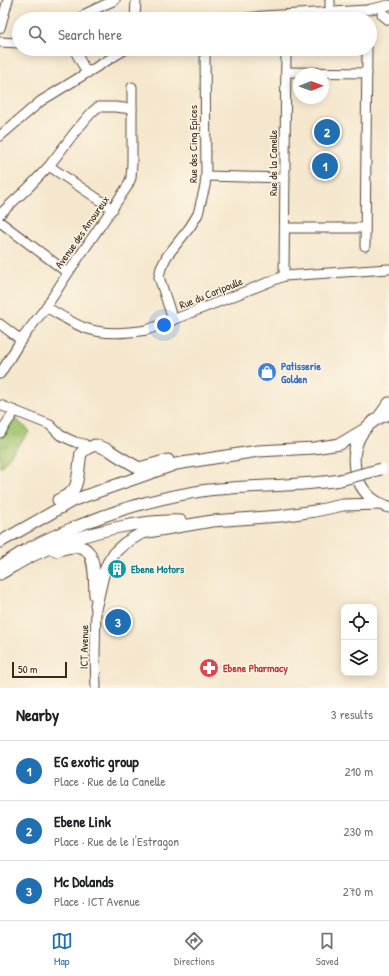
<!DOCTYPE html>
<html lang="en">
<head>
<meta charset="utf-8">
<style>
  body { margin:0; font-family:"Patrick Hand",sans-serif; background:#f6f6f6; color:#202124 }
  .controls { position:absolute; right:12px; bottom:12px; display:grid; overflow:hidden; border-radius:8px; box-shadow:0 2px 10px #0003 }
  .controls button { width:36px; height:36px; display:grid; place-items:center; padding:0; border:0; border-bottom:1px solid #e0e0e0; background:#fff; color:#202124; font:20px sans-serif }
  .compass { position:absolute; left:293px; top:68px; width:36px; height:36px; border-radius:50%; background:#fff; box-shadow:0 2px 10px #0003; rotate:89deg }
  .scale { position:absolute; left:12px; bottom:10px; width:55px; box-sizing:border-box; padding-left:4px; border:2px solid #3b2a1e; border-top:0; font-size:11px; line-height:14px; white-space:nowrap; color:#3b2a1e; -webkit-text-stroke:3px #fcf5e5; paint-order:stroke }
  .you { position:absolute; left:164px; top:325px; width:14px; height:14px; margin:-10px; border:3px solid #fff; border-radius:50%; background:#1a73e8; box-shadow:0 0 0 6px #1a73e833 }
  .badge { display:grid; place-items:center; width:26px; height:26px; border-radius:50%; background:#1f6fb2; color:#fff; font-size:13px; font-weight:700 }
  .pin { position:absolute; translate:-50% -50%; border:2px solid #fff; box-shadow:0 1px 4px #0006 }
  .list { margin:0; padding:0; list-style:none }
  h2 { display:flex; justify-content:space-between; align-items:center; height:52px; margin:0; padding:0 16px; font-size:17px }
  h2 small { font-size:13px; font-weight:400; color:#757577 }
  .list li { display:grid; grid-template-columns:26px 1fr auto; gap:12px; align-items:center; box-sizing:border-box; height:60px; padding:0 16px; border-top:1px solid #e0e0e0 }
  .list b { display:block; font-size:15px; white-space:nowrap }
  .list p { margin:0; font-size:13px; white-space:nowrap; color:#757577 }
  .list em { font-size:13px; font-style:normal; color:#757577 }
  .icon { flex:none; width:22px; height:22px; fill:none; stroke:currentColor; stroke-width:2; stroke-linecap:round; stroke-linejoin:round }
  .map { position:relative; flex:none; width:389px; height:688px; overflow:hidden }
  .search { position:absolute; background:#fff; box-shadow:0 2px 10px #0003; left:12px; right:12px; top:12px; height:44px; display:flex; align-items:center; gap:10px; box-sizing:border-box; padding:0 14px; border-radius:22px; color:#757577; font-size:15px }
  .sheet { height:232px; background:#fff }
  nav { display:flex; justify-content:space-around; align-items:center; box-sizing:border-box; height:56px; border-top:1px solid #e0e0e0; background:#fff; font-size:11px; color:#757577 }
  nav a { display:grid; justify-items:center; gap:2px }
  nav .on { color:#1f6fb2 }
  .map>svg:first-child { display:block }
  .grass { fill:url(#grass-tufts); stroke:#6d7646 }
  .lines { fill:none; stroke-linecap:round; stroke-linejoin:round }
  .minor-casing { stroke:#574638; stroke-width:11 }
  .major-casing { stroke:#574638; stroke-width:13 }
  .minor { stroke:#fff; stroke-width:9 }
  .major { stroke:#fff; stroke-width:11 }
  .major-bridge-casing { stroke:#574638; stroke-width:13; stroke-linecap:butt }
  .major-bridge { stroke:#fff; stroke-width:11 }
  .labels { text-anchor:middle; stroke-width:3; stroke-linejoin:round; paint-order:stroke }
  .street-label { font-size:11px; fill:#3b2a1e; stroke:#fcf5e5 }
  .shop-label { font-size:11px; font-weight:bold; fill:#366cbe; stroke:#fcf5e5; text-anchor:start }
  .culture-label { font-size:11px; font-weight:bold; fill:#0d838f; stroke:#fcf5e5; text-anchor:start }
  .health-label { font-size:11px; font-weight:bold; fill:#be3a42; stroke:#fcf5e5; text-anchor:start }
</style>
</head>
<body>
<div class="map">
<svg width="389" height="688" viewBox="0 0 389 688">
  <defs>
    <pattern id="grass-tufts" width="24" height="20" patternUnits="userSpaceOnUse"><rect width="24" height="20" fill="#9fc36d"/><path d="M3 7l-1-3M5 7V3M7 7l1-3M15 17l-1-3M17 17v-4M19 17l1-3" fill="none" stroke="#839f59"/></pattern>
  </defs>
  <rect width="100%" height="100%" fill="#fcf5e5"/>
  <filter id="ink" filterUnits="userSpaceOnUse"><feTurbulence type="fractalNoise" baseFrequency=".025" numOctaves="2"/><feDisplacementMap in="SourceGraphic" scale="8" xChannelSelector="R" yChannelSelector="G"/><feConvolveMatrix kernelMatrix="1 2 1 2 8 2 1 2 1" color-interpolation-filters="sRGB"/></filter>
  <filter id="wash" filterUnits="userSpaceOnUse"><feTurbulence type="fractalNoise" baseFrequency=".012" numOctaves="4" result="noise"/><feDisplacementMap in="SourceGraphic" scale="16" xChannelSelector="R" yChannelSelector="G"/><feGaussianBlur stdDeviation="0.9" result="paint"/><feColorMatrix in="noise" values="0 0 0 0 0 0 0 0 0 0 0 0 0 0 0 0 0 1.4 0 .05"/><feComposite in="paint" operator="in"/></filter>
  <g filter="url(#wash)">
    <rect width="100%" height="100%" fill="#f5e7cd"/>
    <polygon class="grass" points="14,418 30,431 0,468 0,439"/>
  </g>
  <g filter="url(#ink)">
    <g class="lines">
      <g class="minor-casing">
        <g id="minor">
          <polyline points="330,0 330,12"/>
          <polyline points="79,19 87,13 115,0"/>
          <polyline points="135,19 136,0"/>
          <polyline points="239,19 263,16 367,10 389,5"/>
          <polyline points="0,28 8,0"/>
          <polyline points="0,42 19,43"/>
          <polyline points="74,49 87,73"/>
          <polyline points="286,72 367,73"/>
          <polyline points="0,136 41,101 126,49"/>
          <polyline points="49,166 113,209"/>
          <polyline points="206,176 285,178"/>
          <polyline points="0,214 28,188 49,166 75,132 92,112 98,107 115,107 132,109"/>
          <polyline points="0,222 68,273"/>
          <polyline points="285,228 365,228"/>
          <polyline points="365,246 367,50"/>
          <polyline points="284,276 286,49"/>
          <path d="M46 307C59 314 71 323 85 328 104 335 126 333 147 330L284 276 389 269"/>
          <polyline points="173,320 159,277 161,268 167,256 190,227 198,214 205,186 206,176 205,49"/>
          <polyline points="0,324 21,340"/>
          <polyline points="0,374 21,340 46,307 68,273 127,187 131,178 132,163 132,87"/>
          <polyline points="0,405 50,425 60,435 75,442 84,444 88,448"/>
          <polyline points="0,433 15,411"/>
          <polyline points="96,688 95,655 96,605"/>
        </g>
      </g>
      <g class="major-casing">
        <g id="major">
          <polyline points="383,14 389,19"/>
          <path d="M389 414C380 417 372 421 366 428 343 453 355 499 389 507"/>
          <polyline points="378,418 389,403"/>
          <path d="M58 500C63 497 71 494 74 489 79 482 79 462 81 453L88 448 95 445 109 450 118 456 139 468 168 460"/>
          <polyline points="0,542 74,500 176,464 258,451 314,448 340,444 365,429"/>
          <path d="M56 551C63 549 72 546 80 547 97 549 94 583 95 595"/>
          <path d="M0 566C9 561 17 555 26 550 43 541 60 533 78 526 118 509 157 498 201 491 247 485 294 487 340 480"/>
          <path d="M0 574C8 569 16 565 24 560 55 544 85 534 120 527 140 523 160 520 181 521"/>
          <polyline points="96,605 103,575 108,563 115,552 125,543 142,533 212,521 280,516 315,511 343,505 381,504"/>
        </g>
      </g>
      <use href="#minor" class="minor"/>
      <use href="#major" class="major"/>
      <g class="major-bridge-casing">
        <polyline id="major-bridge" points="340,480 381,469"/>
      </g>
      <use href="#major-bridge" class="major-bridge"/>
    </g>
  </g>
  <defs>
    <g id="shop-disc" transform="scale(1)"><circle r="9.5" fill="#3f7fe0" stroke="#fcf5e5"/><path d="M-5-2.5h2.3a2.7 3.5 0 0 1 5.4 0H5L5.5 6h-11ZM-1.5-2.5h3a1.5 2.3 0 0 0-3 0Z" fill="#fff"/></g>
    <g id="building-disc" transform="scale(1)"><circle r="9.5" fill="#0f9aa8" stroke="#fcf5e5"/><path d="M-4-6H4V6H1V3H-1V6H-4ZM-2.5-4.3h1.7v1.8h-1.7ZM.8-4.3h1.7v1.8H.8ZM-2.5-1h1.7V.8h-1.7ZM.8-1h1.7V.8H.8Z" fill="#fff"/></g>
    <g id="pharmacy-disc" transform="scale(1)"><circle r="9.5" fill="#e0444e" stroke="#fcf5e5"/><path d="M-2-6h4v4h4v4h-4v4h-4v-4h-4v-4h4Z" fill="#fff"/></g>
  </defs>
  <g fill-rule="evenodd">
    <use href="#shop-disc" x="267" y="372"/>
    <use href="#building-disc" x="117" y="569"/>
    <use href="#pharmacy-disc" x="209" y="668"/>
  </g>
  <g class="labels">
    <g class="street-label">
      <text transform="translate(193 144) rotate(-90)" y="4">Rue des Cinq Epices</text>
      <text transform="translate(273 163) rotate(-90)" y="4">Rue de la Canelle</text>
      <text transform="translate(82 232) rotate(-55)" y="4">Avenue des Amoureux</text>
      <text transform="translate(211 293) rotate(-22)" y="4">Rue du Caripoulle</text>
      <text transform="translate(84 647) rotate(-89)" y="4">ICT Avenue</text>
    </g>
    <g class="shop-label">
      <text x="281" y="370">Patisserie<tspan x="281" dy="13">Golden</tspan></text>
    </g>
    <g class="culture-label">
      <text x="131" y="573">Ebene Motors</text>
    </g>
    <g class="health-label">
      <text x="223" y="672">Ebene Pharmacy</text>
    </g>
  </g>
</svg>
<div class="controls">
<button><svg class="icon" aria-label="locate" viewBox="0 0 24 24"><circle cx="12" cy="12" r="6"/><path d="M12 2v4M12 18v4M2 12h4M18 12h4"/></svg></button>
<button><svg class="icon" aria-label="layers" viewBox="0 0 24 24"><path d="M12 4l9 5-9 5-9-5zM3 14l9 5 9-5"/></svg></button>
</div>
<svg class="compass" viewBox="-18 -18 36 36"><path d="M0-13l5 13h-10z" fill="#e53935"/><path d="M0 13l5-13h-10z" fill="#757577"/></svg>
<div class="scale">50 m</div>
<div class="you"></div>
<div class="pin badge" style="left:325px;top:166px">1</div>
<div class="pin badge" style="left:327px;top:132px">2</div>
<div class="pin badge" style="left:118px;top:622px">3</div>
<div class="search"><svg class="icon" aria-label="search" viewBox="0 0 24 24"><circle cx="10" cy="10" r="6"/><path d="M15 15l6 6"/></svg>Search here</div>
</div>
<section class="sheet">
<h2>Nearby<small>3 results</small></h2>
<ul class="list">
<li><span class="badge">1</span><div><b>EG exotic group</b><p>Place · Rue de la Canelle</p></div><em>210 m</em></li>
<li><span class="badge">2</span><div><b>Ebene Link</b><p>Place · Rue de le I'Estragon</p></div><em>230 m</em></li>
<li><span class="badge">3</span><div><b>Mc Dolands</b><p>Place · ICT Avenue</p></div><em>270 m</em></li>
</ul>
</section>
<nav>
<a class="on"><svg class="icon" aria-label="map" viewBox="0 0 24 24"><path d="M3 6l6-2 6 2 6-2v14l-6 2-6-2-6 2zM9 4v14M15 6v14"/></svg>Map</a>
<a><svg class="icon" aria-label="directions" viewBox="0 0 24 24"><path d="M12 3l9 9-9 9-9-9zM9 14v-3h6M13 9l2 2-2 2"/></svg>Directions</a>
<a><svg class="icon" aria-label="saved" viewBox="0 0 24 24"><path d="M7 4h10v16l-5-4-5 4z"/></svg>Saved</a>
</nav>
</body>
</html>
